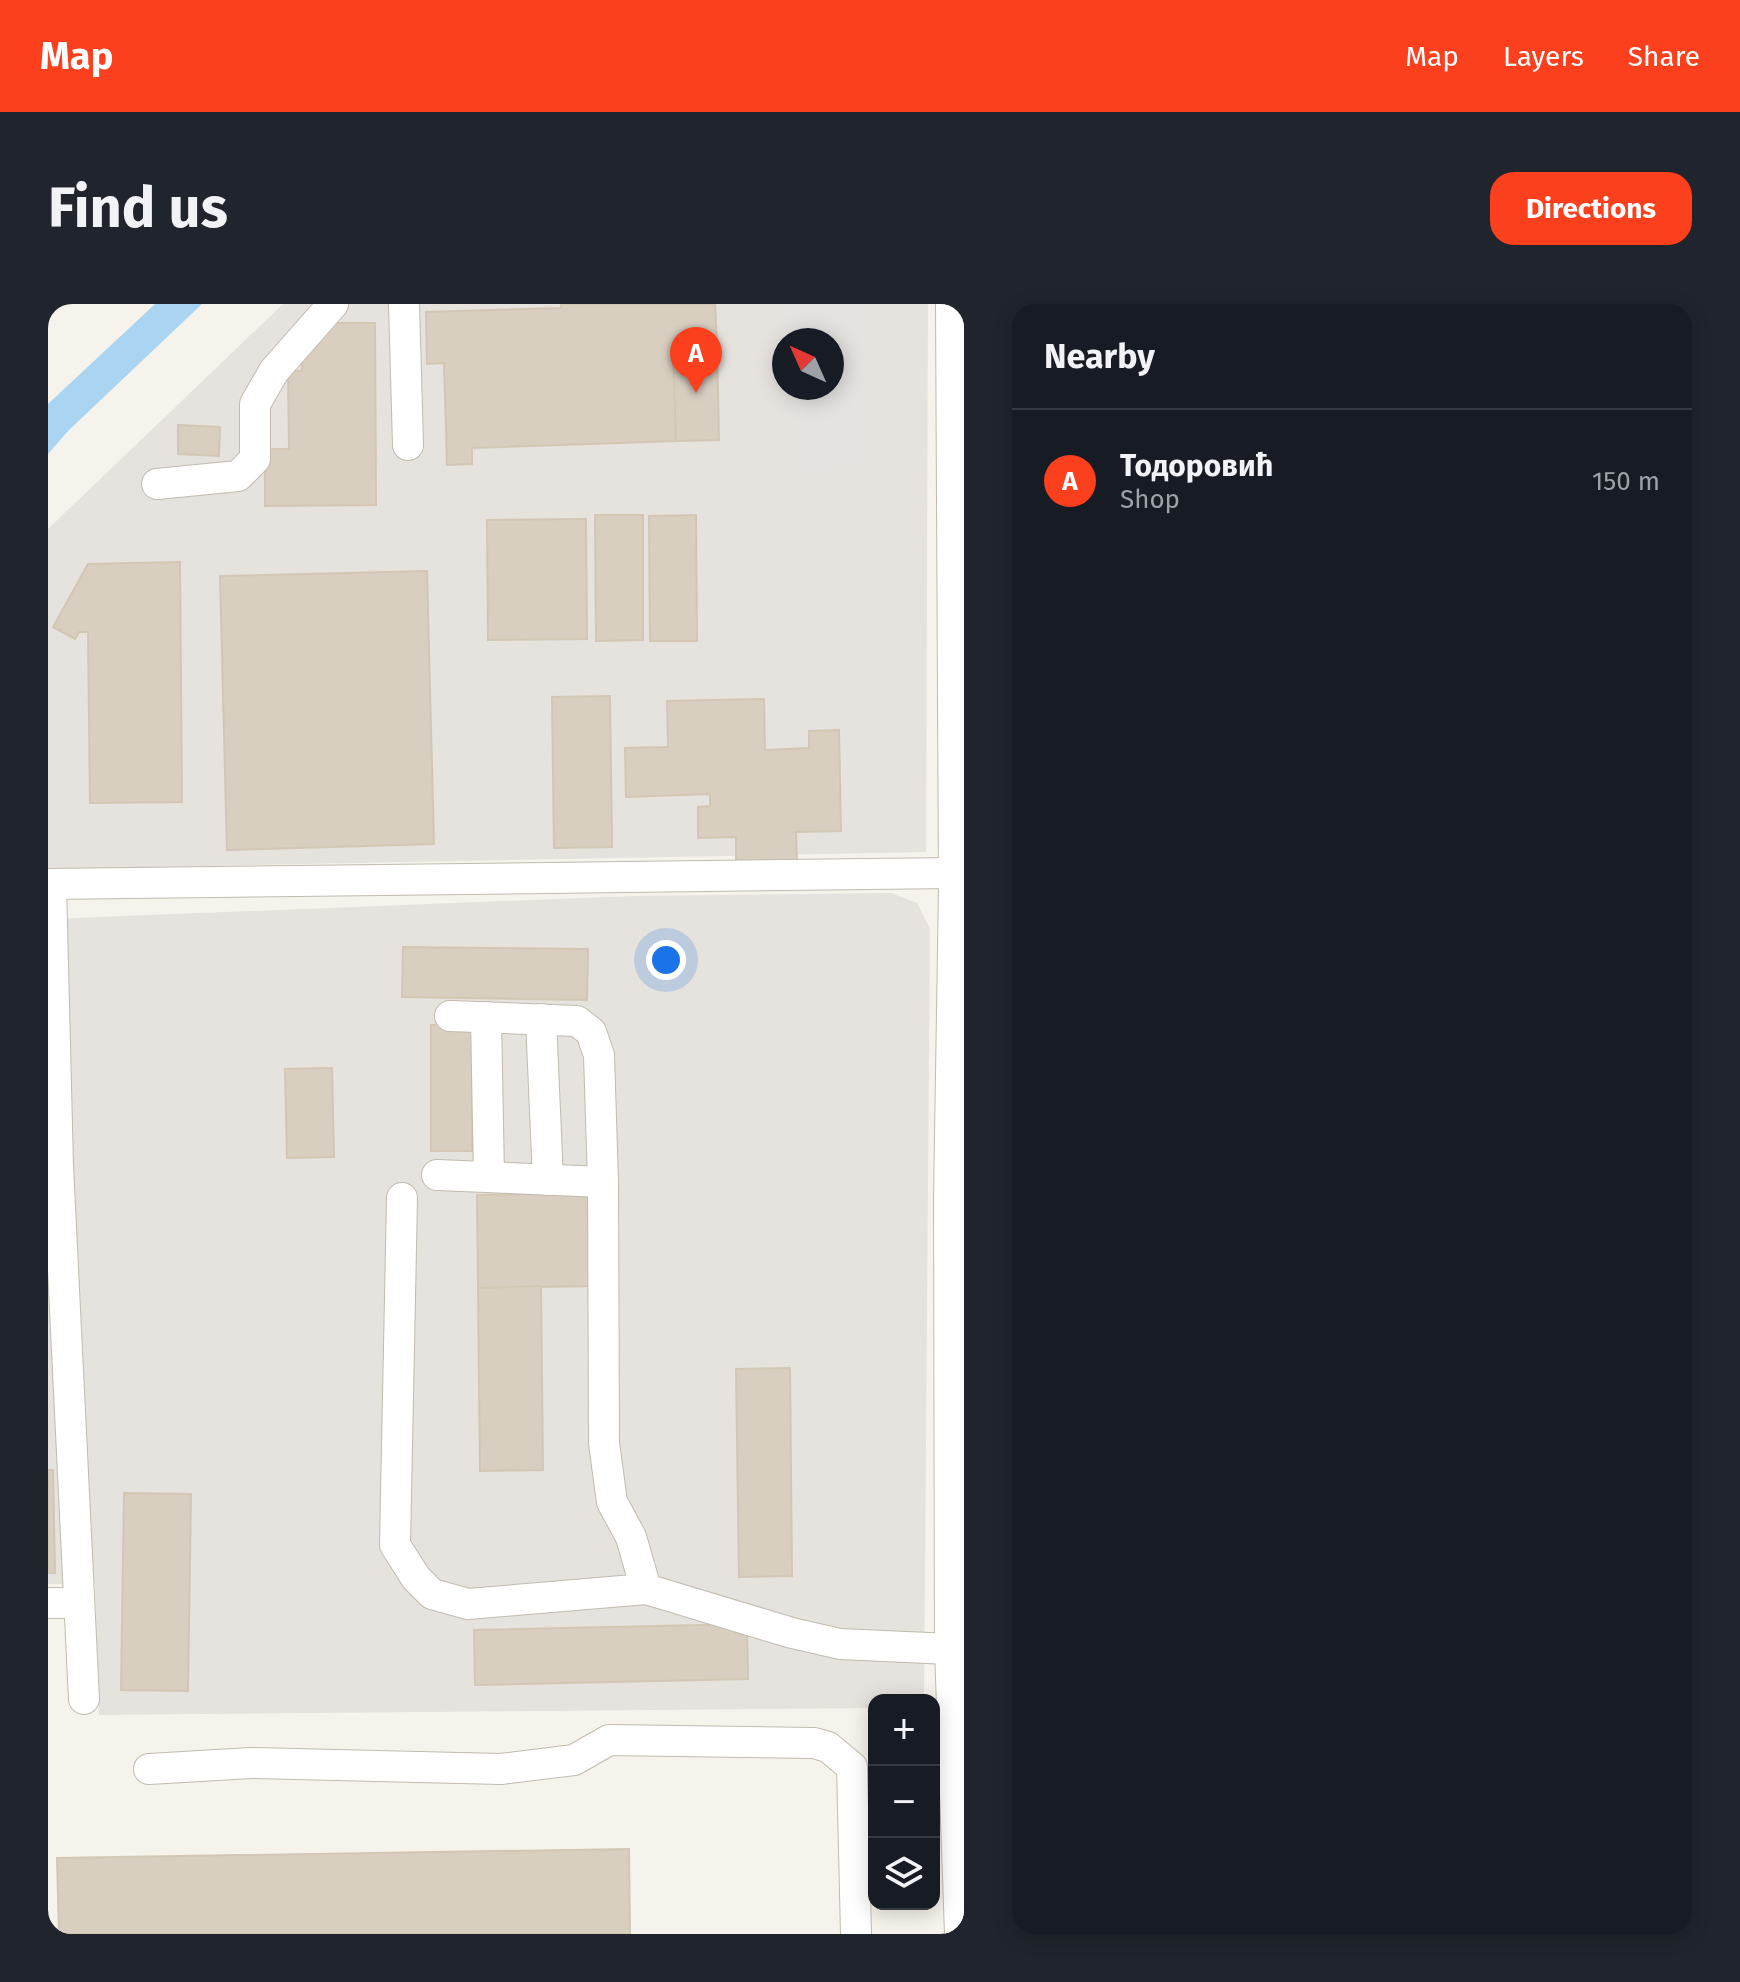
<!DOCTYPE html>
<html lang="en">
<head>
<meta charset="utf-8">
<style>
  body { margin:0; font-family:"Fira Sans",sans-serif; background:#20242c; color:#f1f3f6 }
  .controls { position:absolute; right:24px; bottom:24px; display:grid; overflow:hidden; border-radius:16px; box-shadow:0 4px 20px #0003 }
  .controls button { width:72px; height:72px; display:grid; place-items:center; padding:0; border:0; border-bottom:2px solid #363941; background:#171b24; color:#f1f3f6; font:40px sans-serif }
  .compass { position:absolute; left:724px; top:24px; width:72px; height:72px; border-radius:50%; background:#171b24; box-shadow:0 4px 20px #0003; rotate:315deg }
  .you { position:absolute; left:618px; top:656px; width:28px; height:28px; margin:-20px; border:6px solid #fff; border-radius:50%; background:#1a73e8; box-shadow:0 0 0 12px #1a73e833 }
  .badge { display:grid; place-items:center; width:52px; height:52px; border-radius:50%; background:#fc3f1d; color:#fff; font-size:26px; font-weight:700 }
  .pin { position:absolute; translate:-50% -66px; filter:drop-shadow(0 2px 4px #0008) }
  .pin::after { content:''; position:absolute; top:42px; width:28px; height:24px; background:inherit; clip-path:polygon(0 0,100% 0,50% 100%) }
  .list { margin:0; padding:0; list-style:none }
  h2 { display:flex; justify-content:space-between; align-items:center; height:104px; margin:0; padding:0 32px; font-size:34px }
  h2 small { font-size:26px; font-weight:400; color:#9ea1a6 }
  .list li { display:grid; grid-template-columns:52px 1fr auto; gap:24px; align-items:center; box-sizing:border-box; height:144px; padding:0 32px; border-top:2px solid #363941 }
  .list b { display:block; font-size:30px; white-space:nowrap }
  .list p { margin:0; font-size:26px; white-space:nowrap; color:#9ea1a6 }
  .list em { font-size:26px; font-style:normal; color:#9ea1a6 }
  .icon { flex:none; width:44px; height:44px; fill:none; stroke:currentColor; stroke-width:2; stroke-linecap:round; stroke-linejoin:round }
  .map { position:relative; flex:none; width:916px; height:1630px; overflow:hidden; border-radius:24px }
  header { display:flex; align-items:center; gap:48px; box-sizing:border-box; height:112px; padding:0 40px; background:#fc3f1d; color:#fff }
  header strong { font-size:38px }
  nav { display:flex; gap:44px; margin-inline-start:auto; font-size:28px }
  .intro { display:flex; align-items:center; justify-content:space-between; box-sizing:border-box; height:192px; padding:0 48px }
  h1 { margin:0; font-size:56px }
  .button { padding:20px 36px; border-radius:24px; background:#fc3f1d; color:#fff; font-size:28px; font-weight:700 }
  main { display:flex; gap:48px; padding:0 48px }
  aside { flex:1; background:#171b24; border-radius:24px; box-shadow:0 4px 20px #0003 }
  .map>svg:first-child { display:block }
  .industrial { fill:#e6e2dd; fill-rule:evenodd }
  .parking { fill:#e5e3e0 }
  .water { fill:#a9d4f2 }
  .building { fill:#d8cfc1; stroke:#d3c7b4; stroke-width:2 }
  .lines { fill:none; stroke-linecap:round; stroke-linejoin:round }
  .minor-casing { stroke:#c2bbae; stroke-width:32 }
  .minor { stroke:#fff; stroke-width:30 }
</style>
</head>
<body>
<header>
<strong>Map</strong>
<nav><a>Map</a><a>Layers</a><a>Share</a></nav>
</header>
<div class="intro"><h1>Find us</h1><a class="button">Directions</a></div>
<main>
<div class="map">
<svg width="916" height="1630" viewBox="0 0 916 1630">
  <rect width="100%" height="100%" fill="#f6f3ec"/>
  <g class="industrial">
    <path d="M235 0H880L878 548 0 565V225ZM736 36H784V84H736Z"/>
    <polygon points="843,589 869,599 882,625 876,1396 826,1396 826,1404 51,1411 47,1280 0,1280 0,615 586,592"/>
  </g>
  <polygon class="parking" points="741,0 816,0 821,163 746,166 743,84 784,84 784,36 742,36"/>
  <polygon class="water" points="107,0 154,0 20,127 0,150 0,100"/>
  <g class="building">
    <polygon points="513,0 667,0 669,41 625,43 628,137 424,144 424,160 399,161 396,59 379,60 378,8 513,4"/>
    <polygon points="276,19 327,19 328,201 217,202 217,145 241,145 240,67 254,67 254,54 260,54 260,33"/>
    <polygon points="669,41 671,136 628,137 625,43"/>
    <polygon points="130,121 172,123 171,152 130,150"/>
    <polygon points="547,211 595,211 595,336 548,337"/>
    <polygon points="648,211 649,337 602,337 601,212"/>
    <polygon points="538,215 539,335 440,336 439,216"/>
    <polygon points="132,258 134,498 42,499 40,328 31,328 27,335 5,323 40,260"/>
    <polygon points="379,267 386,540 179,546 172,272"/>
    <polygon points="562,392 564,543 506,544 504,393"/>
    <polygon points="716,395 717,446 761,444 761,427 791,426 793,527 748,528 749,559 688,561 688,533 650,534 650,503 662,502 662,490 578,493 577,444 620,443 619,397"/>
    <polygon points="355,643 540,645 539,696 354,693"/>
    <polygon points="424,720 424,847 383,847 383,721"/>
    <polygon points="284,764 286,853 239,854 237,765"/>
    <polygon points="547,889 548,982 430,984 429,891"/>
    <polygon points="493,982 495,1166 432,1167 430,984"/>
    <polygon points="742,1064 744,1272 691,1273 688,1065"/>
    <polygon points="0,1166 5,1166 7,1269 0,1269"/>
    <polygon points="76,1189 143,1190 140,1387 73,1386"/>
    <polygon points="699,1320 700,1375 427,1381 426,1326"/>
    <polygon points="581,1545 582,1630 11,1630 9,1554"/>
  </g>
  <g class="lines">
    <g class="minor-casing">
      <g id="minor">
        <polyline points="356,0 360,141"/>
        <polyline points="903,0 906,583 901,895 902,1345 912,1630"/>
        <polyline points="109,180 190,172 207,155 207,100 226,67 285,0"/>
        <polyline points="0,580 906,569"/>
        <polyline points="3,580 10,862 36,1395"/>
        <polyline points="402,712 529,717 543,728 551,751 555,878 556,1139 564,1198 583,1233 598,1285 744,1329 792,1340 902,1345"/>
        <polyline points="438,713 441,873"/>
        <polyline points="493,715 500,876"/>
        <polyline points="389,871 555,878"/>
        <polyline points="354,894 347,1241 368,1274 384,1290 420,1300 598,1285"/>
        <polyline points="0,1299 31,1299"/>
        <polyline points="101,1465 203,1459 453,1465 526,1456 561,1436 766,1439 780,1443 804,1463 808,1630"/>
      </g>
    </g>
    <use href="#minor" class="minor"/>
  </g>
</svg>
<div class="controls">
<button>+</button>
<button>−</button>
<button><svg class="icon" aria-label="layers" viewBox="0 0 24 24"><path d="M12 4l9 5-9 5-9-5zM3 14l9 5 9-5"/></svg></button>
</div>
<svg class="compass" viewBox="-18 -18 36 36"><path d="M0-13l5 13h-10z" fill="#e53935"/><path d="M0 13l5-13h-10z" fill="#9ea1a6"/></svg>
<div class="you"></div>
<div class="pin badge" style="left:648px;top:89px">A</div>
</div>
<aside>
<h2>Nearby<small></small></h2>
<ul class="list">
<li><span class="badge">A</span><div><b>Тодоровић</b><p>Shop</p></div><em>150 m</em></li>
</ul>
</aside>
</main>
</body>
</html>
